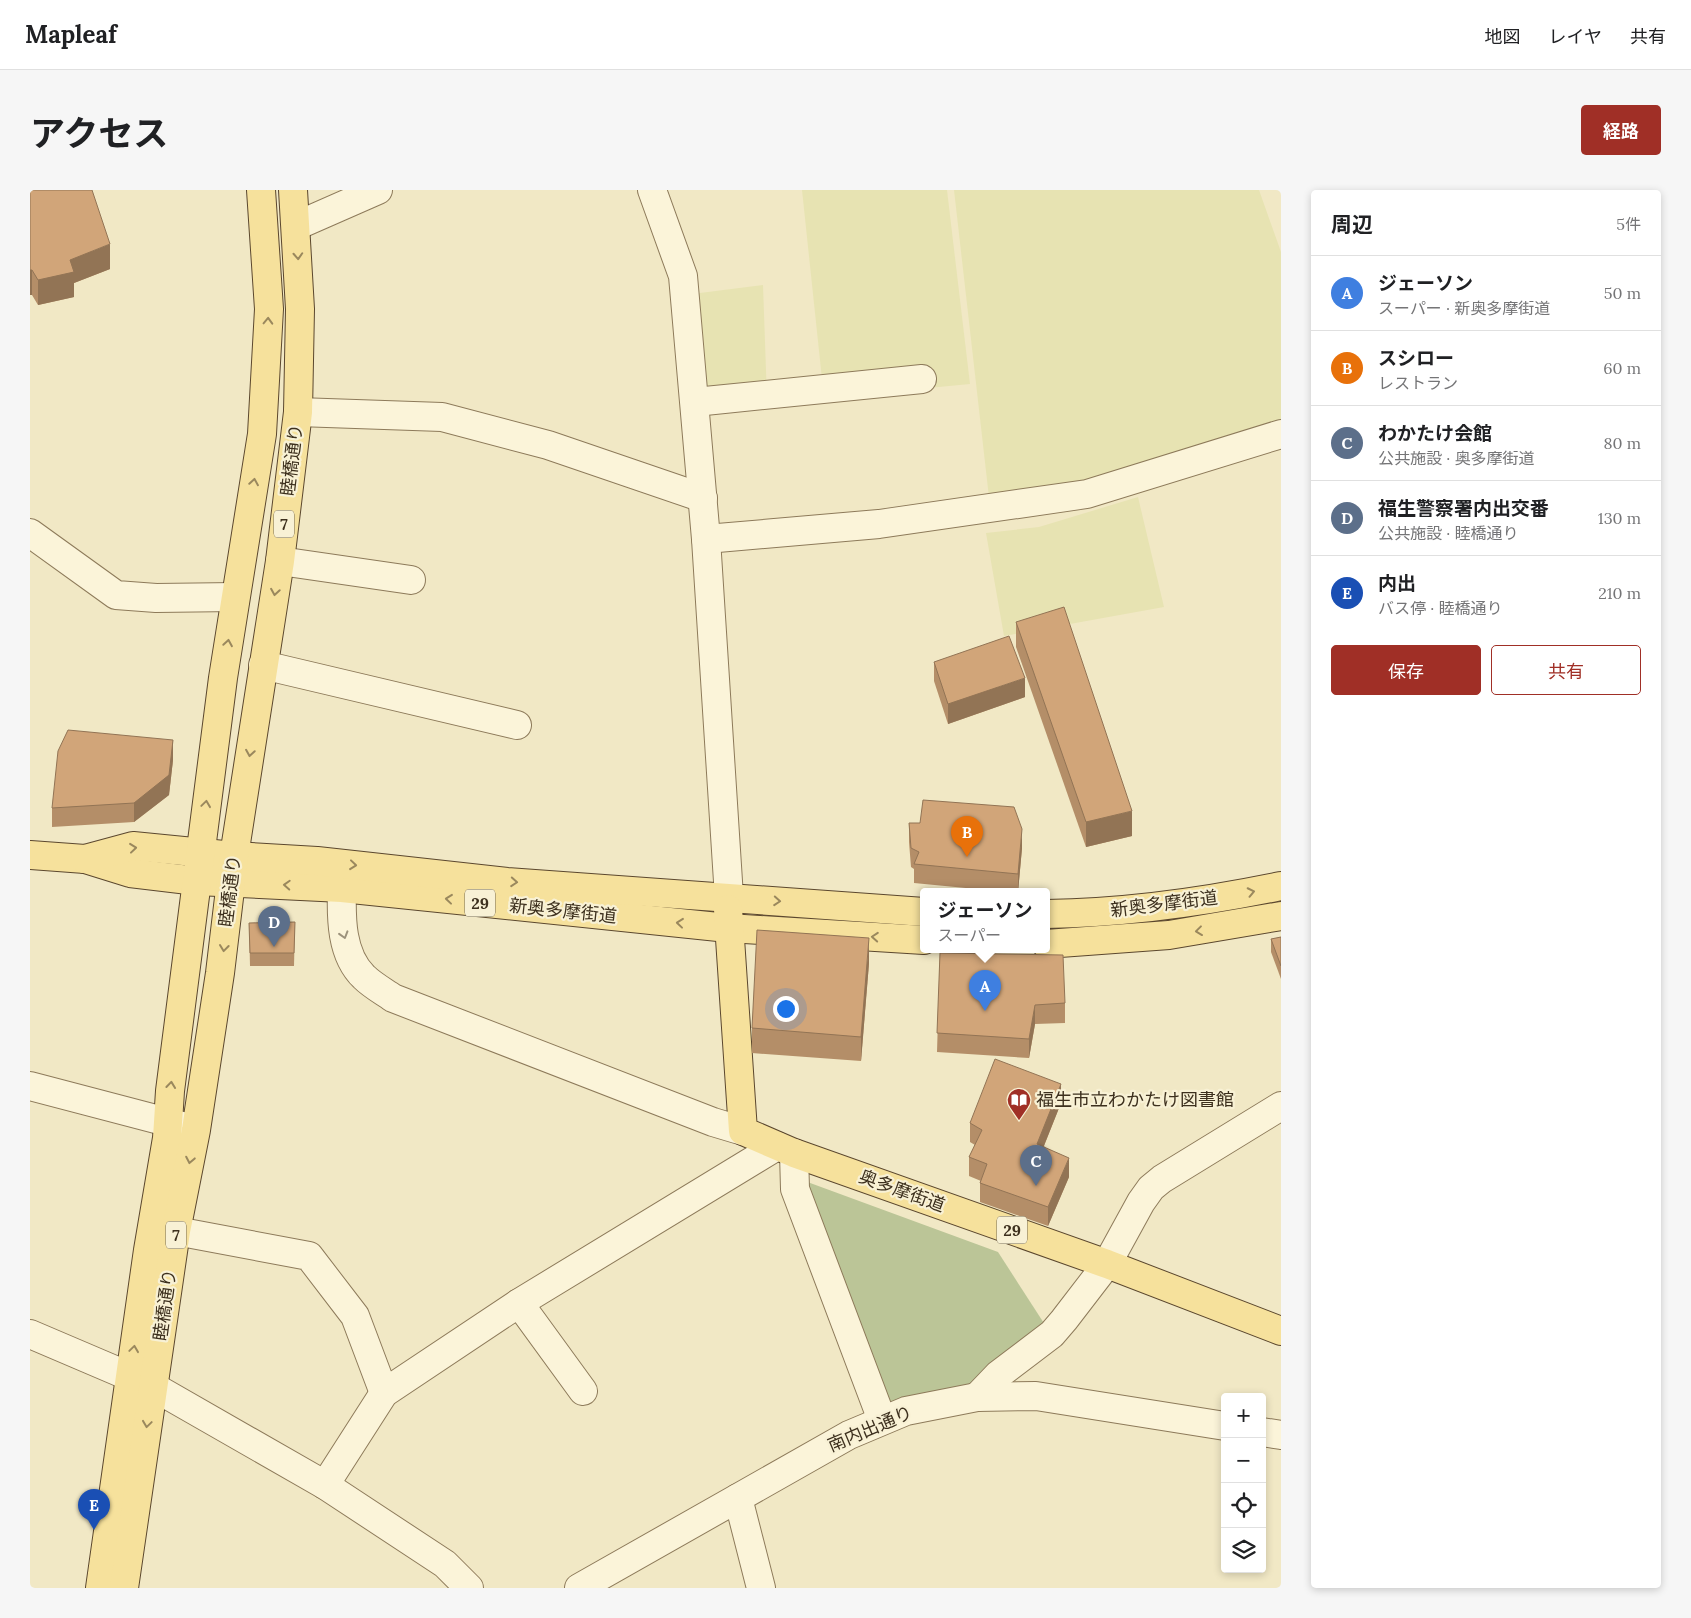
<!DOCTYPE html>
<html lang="ja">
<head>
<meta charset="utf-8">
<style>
  body { margin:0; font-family:Lora,"Noto Sans JP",serif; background:#f6f6f6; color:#202124 }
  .controls { position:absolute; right:15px; bottom:15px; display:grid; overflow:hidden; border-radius:5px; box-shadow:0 2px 8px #0003 }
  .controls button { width:45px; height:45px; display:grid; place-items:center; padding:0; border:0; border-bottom:1px solid #e0e0e0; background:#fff; color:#202124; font:25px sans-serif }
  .you { position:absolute; left:755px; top:818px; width:18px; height:18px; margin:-12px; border:4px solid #fff; border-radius:50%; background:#1a73e8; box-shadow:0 0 0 8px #1a73e833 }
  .badge { display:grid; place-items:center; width:32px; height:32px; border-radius:50%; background:#a02f26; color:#fff; font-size:16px; font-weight:700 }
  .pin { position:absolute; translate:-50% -41px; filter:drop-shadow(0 1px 2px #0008) }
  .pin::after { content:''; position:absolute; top:26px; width:18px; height:15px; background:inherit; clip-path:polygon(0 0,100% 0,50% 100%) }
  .popup { position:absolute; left:890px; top:698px; width:130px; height:65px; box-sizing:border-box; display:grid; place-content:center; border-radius:5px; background:#fff; filter:drop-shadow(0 1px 4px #0005); font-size:16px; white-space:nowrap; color:#757577 }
  .popup b { font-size:19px; color:#202124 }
  .popup::after { content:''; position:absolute; left:50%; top:100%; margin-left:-10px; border:10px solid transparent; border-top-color:#fff }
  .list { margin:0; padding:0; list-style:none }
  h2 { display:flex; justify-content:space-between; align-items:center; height:65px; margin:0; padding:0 20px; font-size:21px }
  h2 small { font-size:16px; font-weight:400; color:#757577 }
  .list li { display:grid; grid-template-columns:32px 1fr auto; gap:15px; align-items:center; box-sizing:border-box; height:75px; padding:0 20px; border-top:1px solid #e0e0e0 }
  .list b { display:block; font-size:19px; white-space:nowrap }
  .list p { margin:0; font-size:16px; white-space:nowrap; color:#757577 }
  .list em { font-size:16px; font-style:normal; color:#757577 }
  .actions { display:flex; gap:10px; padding:15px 20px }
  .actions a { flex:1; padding:11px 0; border:1px solid #a02f26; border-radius:5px; text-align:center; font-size:18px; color:#a02f26 }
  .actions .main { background:#a02f26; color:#fff }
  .icon { flex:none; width:28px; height:28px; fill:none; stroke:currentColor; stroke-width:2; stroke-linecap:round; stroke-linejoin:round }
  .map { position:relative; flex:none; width:1251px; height:1398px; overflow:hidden; border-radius:5px }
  header { display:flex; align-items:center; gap:30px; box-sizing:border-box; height:70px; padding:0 25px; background:#fff; border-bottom:1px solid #e0e0e0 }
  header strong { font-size:24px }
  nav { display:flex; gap:28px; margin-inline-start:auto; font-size:18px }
  .intro { display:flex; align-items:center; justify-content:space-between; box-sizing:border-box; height:120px; padding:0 30px }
  h1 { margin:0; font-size:35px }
  .button { padding:12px 22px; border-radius:5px; background:#a02f26; color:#fff; font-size:18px; font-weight:700 }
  main { display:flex; gap:30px; padding:0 30px }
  aside { flex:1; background:#fff; border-radius:5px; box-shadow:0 2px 8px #0003 }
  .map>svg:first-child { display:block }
  .farmland { fill:#e7e3b2 }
  .cemetery { fill:#bbc597 }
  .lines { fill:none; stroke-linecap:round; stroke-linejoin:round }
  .minor-casing { stroke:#8d7a5a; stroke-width:30 }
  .major-casing { stroke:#5b472e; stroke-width:30 }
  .minor { stroke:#fbf4d9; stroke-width:28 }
  .major { stroke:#f6e19c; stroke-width:28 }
  .wall { fill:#b48e68 }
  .shaded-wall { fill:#927455 }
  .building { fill:#d1a579; stroke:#927455 }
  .oneway { stroke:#9a885d }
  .oneway2 { stroke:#9c927c }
  .labels { text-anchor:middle; stroke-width:4.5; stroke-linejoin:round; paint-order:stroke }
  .shield { fill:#f8f1d5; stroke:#756a55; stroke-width:1 }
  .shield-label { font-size:16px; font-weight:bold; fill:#3d301e }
  .street-label { font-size:18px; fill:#3d301e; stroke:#f8f1d5 }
  .poi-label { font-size:18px; fill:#3d301e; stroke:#f8f1d5; text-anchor:start }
</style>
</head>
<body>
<header>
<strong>Mapleaf</strong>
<nav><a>地図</a><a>レイヤ</a><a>共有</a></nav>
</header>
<div class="intro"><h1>アクセス</h1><a class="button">経路</a></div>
<main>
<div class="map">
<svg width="1251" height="1398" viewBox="0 0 1251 1398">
  <rect width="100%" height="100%" fill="#f1e8c5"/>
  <g class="farmland">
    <polygon points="772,0 917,0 940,194 794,208"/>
    <polygon points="924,0 1229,0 1251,62 1251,245 961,325"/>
    <polygon points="733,95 737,209 672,215 662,104"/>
    <polygon points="1108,307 1134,417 974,446 956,343 1009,337"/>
  </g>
  <polygon class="cemetery" points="772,990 968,1062 1019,1141 937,1202 857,1220"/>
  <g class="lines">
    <g class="minor-casing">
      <g id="minor">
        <polyline points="622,0 653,86 676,349 699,707"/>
        <polyline points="266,36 348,0"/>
        <polyline points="665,212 892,189"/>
        <polyline points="268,222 412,227 518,255 673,308"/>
        <polyline points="0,343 86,405 126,408 205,407"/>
        <polyline points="676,349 849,334 1057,304 1251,244"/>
        <polyline points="250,371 381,390"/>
        <polyline points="233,475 487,535"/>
        <path d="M312 698C311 728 311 765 334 787 342 795 353 801 363 808L683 932 713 941"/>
        <polyline points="0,896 160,938"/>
        <polyline points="764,963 765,999 852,1230"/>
        <polyline points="146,1041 279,1066 325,1126 354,1203"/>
        <polyline points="489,1113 553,1201"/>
        <polyline points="0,1144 122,1196 295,1295 415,1374 439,1398"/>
        <polyline points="947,1207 968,1185 1022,1144 1034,1130 1077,1074 1111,1012 1121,998 1132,989 1251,916"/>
        <polyline points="1232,1242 1251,1245"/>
        <polyline points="295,1295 354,1203 489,1113 747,956"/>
        <polyline points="708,1308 731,1398"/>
        <polyline points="549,1398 819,1245 876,1221 947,1207 1006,1206 1195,1236"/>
      </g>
    </g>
    <g class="major-casing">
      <g id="major">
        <polyline points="0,665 55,669 100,683 167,691 312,698 698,738 894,750"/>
        <polyline points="55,669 103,656 204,666 287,671 477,692 894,722"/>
        <polyline points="698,719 713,941 764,963 1077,1074 1251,1141"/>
        <path d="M1016 724C1095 723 1174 712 1251 696"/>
        <polyline points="1016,754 1139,745 1251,726"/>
        <polyline points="70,1398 118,1060 137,948 140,901 193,488 232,244 239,119 231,0"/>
        <polyline points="94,1398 146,1041 166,940 190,783 204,666 250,371 268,222 270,119 263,0"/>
      </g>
    </g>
    <use href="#minor" class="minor"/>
    <use href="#major" class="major"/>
  </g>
  <g class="wall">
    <polygon points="0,0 80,79 44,93 44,107 8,115 2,105 0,105"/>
    <polygon points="986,432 1102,646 1056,657 986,457"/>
    <polygon points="904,472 995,507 918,534 904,491"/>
    <polygon points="143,570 139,605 104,632 22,637 22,618"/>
    <polygon points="879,633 992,658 988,702 977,702 884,693 884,679 881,677 879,652"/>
    <polygon points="265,732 264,776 220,776 219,733"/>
    <polygon points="1251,747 1251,789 1241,762 1241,749"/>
    <polygon points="910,763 1035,813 1035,833 1005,834 999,868 907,862"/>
    <polygon points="839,773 831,871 722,863 722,838"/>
    <polygon points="1031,913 1014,956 1039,987 1018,1036 950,1012 950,993 951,991 939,986 939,967 945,955 940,952 940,933"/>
  </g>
  <g class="shaded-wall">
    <polygon points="80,54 80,79 44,93 44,107 8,115 8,90 40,70"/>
    <rect x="0" y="80" width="2" height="25"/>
    <polygon points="995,488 995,507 918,534 918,514"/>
    <polygon points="143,550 143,570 139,605 104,632 104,613"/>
    <polygon points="1102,621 1102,646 1056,657 1056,632"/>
    <polygon points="992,639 992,658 988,702 988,684"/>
    <polygon points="839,748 839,773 831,871 831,847"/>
    <polygon points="1005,815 1005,834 999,868 999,849"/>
    <polygon points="1031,894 1031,913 1007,973 1007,954"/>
    <polygon points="1039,968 1039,987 1018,1036 1018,1017"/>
  </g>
  <g class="building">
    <polygon points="0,0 62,0 80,54 40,70 44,82 8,90 2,80 0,80"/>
    <polygon points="1034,417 1102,621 1056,632 986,432"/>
    <polygon points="979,446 995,488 918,514 904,472"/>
    <polygon points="38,540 143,550 139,585 104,613 22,618 28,561"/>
    <polygon points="893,610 984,617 992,639 988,684 884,674 889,662 881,658 879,633 890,633"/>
    <polygon points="265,732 264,763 220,763 219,733"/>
    <polygon points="727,740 839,748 831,847 722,838"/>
    <polygon points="1251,747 1251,776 1241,749"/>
    <polygon points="910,763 1033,765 1035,813 1005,815 999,849 907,843"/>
    <polygon points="965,869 1031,894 1007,954 1039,968 1018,1017 950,993 957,974 939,967 952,940 940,933"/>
  </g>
  <defs><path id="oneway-chevron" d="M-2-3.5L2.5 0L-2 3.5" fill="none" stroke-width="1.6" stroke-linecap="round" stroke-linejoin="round" transform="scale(1.25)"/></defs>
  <g class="oneway">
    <use href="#oneway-chevron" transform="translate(268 66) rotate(87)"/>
    <use href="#oneway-chevron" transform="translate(238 131) rotate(-88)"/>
    <use href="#oneway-chevron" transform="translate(224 292) rotate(-81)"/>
    <use href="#oneway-chevron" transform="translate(245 402) rotate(99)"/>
    <use href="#oneway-chevron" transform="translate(198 453) rotate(-81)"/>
    <use href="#oneway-chevron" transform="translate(220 563) rotate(99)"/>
    <use href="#oneway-chevron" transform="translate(176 614) rotate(-82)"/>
    <use href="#oneway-chevron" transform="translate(103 658) rotate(-6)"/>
    <use href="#oneway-chevron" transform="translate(323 675) rotate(6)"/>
    <use href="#oneway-chevron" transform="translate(484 692) rotate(4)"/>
    <use href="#oneway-chevron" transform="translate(257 695) rotate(-177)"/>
    <use href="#oneway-chevron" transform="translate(1221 702) rotate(-12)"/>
    <use href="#oneway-chevron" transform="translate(419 709) rotate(-174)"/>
    <use href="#oneway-chevron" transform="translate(747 711) rotate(4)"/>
    <use href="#oneway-chevron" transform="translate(650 733) rotate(-174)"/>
    <use href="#oneway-chevron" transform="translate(1169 741) rotate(173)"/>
    <use href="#oneway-chevron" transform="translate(845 747) rotate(-176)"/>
    <use href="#oneway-chevron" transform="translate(194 758) rotate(97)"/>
    <use href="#oneway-chevron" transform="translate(141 895) rotate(-84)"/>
    <use href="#oneway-chevron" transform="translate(160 970) rotate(101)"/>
    <use href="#oneway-chevron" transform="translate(104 1159) rotate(-82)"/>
    <use href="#oneway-chevron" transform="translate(117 1234) rotate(98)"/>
  </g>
  <use class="oneway2" href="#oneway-chevron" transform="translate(314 745) rotate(73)"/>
  <defs>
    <g id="library-pin" transform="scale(1.25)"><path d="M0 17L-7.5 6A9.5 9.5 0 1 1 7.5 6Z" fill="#a02f26" stroke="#f8f1d5"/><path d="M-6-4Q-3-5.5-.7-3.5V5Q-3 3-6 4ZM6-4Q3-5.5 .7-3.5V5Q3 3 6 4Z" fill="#fff"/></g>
  </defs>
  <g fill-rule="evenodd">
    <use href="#library-pin" x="989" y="910"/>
  </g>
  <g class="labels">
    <g class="shield">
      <rect x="244" y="320.5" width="20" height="27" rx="4"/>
      <rect x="435" y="699.5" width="30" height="27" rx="4"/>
      <rect x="967" y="1026.5" width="30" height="27" rx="4"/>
      <rect x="136" y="1031.5" width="20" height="27" rx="4"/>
    </g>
    <g class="shield-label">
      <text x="254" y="340">7</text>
      <text x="450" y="719">29</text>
      <text x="982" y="1046">29</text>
      <text x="146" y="1051">7</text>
    </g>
    <g class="street-label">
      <text transform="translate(262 270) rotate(-83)" y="6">睦橋通り</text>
      <text transform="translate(200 701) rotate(-83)" y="6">睦橋通り</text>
      <text transform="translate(1134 714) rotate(-7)" y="6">新奥多摩街道</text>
      <text transform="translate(533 721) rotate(6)" y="6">新奥多摩街道</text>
      <text transform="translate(872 1001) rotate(20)" y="6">奥多摩街道</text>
      <text transform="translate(135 1115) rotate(-82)" y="6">睦橋通り</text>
      <text transform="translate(840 1239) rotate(-23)" y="6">南内出通り</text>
    </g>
    <g class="poi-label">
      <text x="1006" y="916">福生市立わかたけ図書館</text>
    </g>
  </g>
</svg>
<div class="controls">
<button>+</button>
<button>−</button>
<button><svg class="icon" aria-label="locate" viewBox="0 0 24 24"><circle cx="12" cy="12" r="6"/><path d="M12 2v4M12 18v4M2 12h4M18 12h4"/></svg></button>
<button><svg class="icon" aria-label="layers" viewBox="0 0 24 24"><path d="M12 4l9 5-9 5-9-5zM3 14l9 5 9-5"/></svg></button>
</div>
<div class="you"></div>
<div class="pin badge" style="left:955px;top:821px;background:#3f7fe0">A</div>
<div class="popup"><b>ジェーソン</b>スーパー</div>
<div class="pin badge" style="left:937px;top:667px;background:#e8710a">B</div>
<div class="pin badge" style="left:1006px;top:996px;background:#5c6f8a">C</div>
<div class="pin badge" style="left:244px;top:757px;background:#5c6f8a">D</div>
<div class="pin badge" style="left:64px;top:1340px;background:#1a4fb4">E</div>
</div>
<aside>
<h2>周辺<small>5件</small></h2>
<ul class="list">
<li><span class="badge" style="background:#3f7fe0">A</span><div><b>ジェーソン</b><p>スーパー · 新奥多摩街道</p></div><em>50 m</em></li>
<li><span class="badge" style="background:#e8710a">B</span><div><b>スシロー</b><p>レストラン</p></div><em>60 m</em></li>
<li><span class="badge" style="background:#5c6f8a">C</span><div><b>わかたけ会館</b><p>公共施設 · 奥多摩街道</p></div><em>80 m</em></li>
<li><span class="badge" style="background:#5c6f8a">D</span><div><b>福生警察署内出交番</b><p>公共施設 · 睦橋通り</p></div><em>130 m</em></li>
<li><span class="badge" style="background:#1a4fb4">E</span><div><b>内出</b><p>バス停 · 睦橋通り</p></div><em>210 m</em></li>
</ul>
<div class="actions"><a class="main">保存</a><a>共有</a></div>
</aside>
</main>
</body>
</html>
